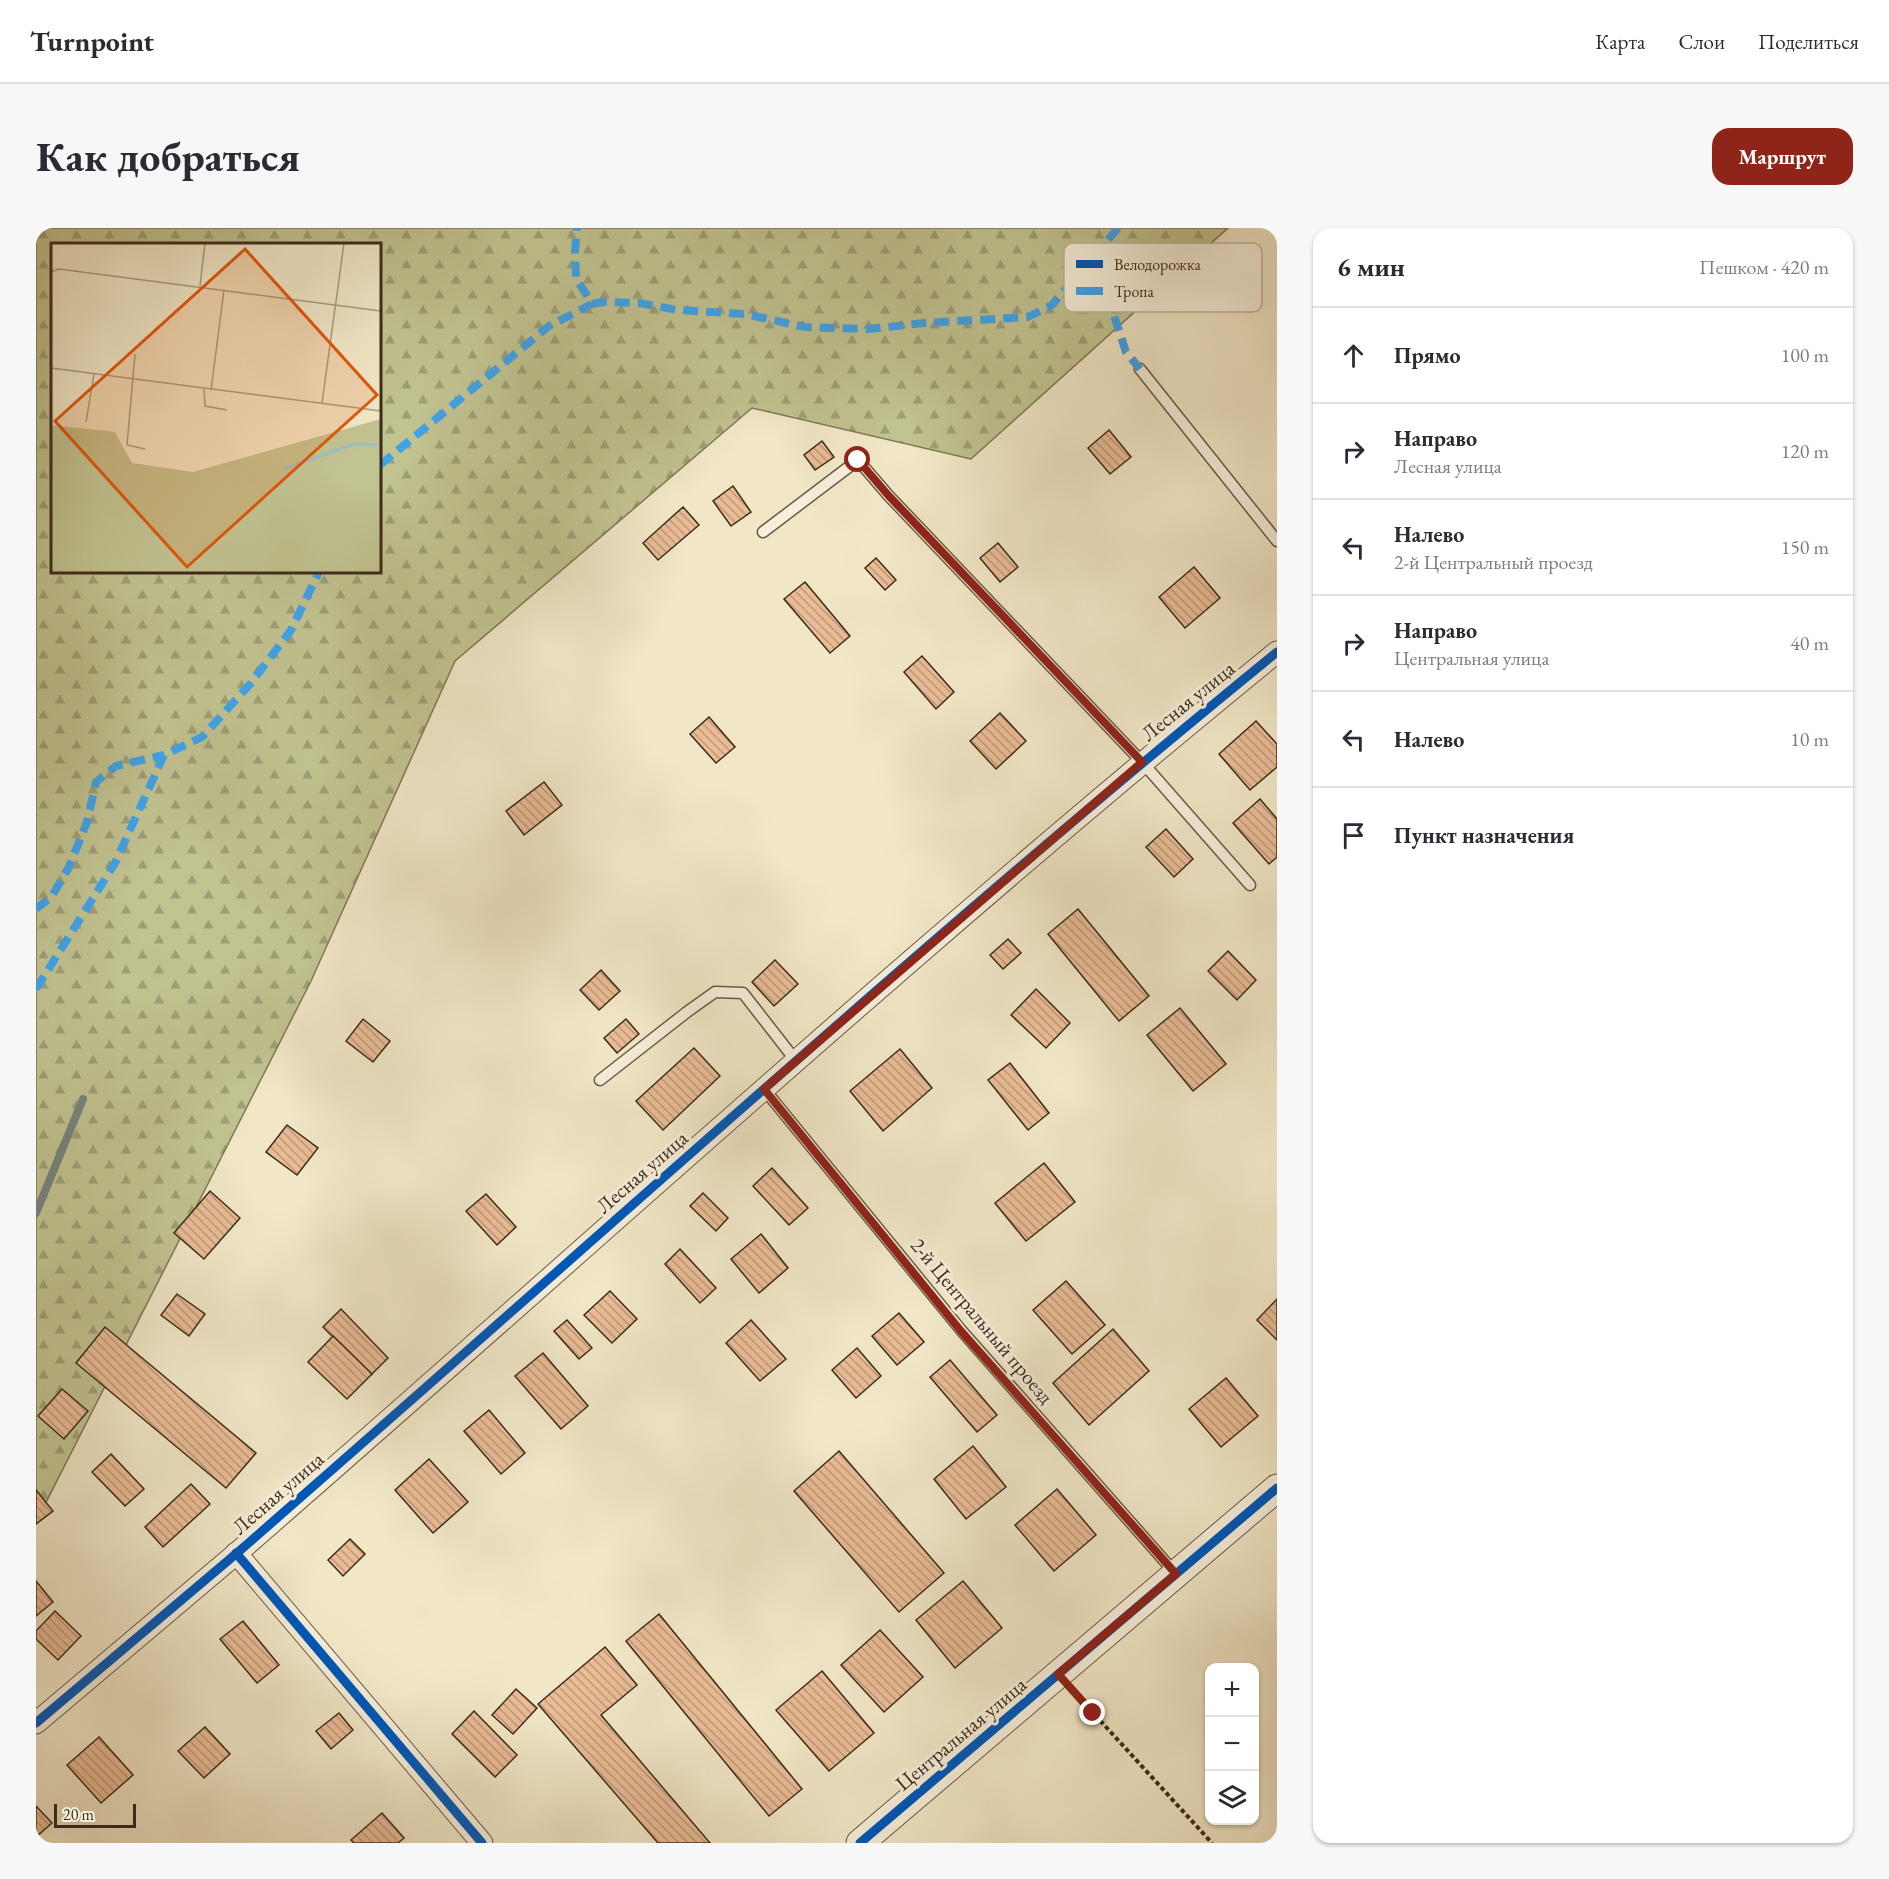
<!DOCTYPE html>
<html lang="ru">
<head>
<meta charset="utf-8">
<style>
  body { margin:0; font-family:"EB Garamond",serif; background:#f7f7f7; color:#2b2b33 }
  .controls { position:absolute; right:18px; bottom:18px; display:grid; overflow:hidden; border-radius:12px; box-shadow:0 2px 4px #0004 }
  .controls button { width:54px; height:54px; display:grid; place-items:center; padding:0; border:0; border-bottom:2px solid #e1e1e2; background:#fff; color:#2b2b33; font:30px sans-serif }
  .scale { position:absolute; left:18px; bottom:15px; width:82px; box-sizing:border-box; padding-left:6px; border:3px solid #3d2b19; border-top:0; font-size:16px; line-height:21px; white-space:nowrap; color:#3d2b19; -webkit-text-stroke:4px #f6efdb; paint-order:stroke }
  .stop { position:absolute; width:18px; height:18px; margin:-14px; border:4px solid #8f2418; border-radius:50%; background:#fff }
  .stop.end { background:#8f2418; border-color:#fff; box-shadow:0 2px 6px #0008 }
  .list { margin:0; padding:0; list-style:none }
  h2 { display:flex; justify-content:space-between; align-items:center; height:78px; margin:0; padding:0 24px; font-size:26px }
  h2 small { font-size:20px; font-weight:400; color:#7c7c81 }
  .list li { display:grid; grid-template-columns:39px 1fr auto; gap:18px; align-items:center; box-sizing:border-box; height:96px; padding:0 24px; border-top:2px solid #e1e1e2 }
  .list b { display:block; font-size:22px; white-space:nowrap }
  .list p { margin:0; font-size:20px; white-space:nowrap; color:#7c7c81 }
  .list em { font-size:20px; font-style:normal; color:#7c7c81 }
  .icon { flex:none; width:33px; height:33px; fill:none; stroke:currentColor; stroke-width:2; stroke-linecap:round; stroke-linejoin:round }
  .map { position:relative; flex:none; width:1241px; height:1615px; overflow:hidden; border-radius:18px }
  header { display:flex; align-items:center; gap:36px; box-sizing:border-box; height:84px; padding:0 30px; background:#fff; border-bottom:2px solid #e1e1e2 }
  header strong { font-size:28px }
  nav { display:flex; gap:33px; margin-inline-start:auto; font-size:21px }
  .intro { display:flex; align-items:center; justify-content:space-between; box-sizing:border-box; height:144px; padding:0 36px }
  h1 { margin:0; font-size:42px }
  .button { padding:15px 27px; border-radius:18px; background:#8f2418; color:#fff; font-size:21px; font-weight:700 }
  main { display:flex; gap:36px; padding:0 36px }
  aside { flex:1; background:#fff; border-radius:18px; box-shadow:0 2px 4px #0004 }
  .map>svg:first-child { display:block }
  .forest { fill:url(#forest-firs); stroke:#7f7755; stroke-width:1.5; fill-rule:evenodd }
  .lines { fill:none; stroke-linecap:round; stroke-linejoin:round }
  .stream { stroke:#77837d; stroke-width:8 }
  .building { fill:url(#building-back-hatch); stroke:#3d2b19; stroke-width:1.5 }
  .service-casing { stroke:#6a5a44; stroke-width:13 }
  .minor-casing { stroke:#6a5a44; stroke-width:23 }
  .tertiary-casing { stroke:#6a5a44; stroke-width:29 }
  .path { stroke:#3d2b19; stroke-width:4; stroke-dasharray:4.5 3; stroke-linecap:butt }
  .service { stroke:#f6efdb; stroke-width:10 }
  .minor { stroke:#f6efdb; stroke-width:21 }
  .tertiary { stroke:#f6efdb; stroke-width:27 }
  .quiet { stroke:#3fa3ea; stroke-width:8; stroke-dasharray:15 8; stroke-linecap:butt }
  .cycleway-casing { stroke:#f6efdb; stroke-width:13 }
  .cycleway { stroke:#0057b8; stroke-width:9 }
  .route { stroke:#8f2418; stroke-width:8 }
  .labels { text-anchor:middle; stroke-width:6; stroke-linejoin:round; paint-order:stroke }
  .street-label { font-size:21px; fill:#3d2b19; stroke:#f6efdb }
  .inset-river { fill:none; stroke:#9ebebf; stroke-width:3 }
  .inset-road { fill:none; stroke:#a99c81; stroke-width:1.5 }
  .view { fill:#df570d; fill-opacity:0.15; stroke:#df570d; stroke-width:3 }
  .inset-edge { fill:none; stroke:#3d2b19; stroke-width:3 }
  .key { fill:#f6efdb; stroke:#beb4a1; stroke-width:1.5 }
  .key-label { font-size:16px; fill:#3d2b19 }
</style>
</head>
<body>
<header>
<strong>Turnpoint</strong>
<nav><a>Карта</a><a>Слои</a><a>Поделиться</a></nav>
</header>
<div class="intro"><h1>Как добраться</h1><a class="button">Маршрут</a></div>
<main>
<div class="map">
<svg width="1241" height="1615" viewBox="0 0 1241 1615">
  <defs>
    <pattern id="forest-firs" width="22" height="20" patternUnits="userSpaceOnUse" patternTransform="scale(1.5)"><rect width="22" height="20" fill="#c1c391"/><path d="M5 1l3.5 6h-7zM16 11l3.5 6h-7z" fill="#9e9f76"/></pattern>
    <pattern id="building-back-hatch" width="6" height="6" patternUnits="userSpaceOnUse" patternTransform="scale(1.5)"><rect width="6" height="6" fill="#e9bc96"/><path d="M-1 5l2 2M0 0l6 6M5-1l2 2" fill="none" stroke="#be997a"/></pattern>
  </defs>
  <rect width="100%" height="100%" fill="#f1e7c7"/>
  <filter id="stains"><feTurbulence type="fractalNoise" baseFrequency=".00333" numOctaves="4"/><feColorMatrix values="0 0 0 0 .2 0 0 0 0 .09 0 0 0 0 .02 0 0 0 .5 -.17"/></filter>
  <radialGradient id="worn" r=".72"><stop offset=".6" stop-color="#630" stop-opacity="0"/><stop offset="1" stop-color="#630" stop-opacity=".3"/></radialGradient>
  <path class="forest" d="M0 0H1192L935 231 716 180 419 433 275 753 0 1294ZM16 16H344V344H16Z"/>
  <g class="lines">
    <polyline class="stream" points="0,985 47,871"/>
  </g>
  <g class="building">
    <polygon points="1073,202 1095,229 1074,246 1052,220"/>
    <polygon points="786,213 798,229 779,242 768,227"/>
    <polygon points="697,258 715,284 695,298 677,273"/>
    <polygon points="647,279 663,297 622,332 607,315"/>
    <polygon points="962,315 982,339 964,354 944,330"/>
    <polygon points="840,330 860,352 849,362 829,340"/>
    <polygon points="1158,339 1184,370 1149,400 1123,369"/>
    <polygon points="769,354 814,408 794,425 748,371"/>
    <polygon points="886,428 918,464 900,481 868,444"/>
    <polygon points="964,485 990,513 960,541 934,513"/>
    <polygon points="673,489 699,519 680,535 654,506"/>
    <polygon points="1220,493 1241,516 1241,539 1214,562 1183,526"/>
    <polygon points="508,554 526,577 488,607 470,583"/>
    <polygon points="1224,571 1241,591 1241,629 1233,636 1197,595"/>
    <polygon points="1130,601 1157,631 1138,649 1110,619"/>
    <polygon points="1042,681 1113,768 1083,793 1012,706"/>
    <polygon points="972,711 985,725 967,741 954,727"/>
    <polygon points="1192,723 1220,752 1201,772 1172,743"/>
    <polygon points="739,732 762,756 738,778 716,754"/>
    <polygon points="565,742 584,763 563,782 544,762"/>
    <polygon points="1000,761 1034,795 1010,820 975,787"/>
    <polygon points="1144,780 1190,836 1157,863 1111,807"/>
    <polygon points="327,791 354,813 337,834 310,813"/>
    <polygon points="590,791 603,806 581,825 568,810"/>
    <polygon points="658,820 684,848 627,902 600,873"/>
    <polygon points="864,821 896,860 847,903 814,863"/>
    <polygon points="974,835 1013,885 992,902 952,852"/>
    <polygon points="251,897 282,920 261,947 230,924"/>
    <polygon points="1008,935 1039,974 990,1013 959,975"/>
    <polygon points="736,940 772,980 753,997 717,958"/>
    <polygon points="174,963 204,990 168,1031 138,1005"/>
    <polygon points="667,965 692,990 680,1003 654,978"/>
    <polygon points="450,966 480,999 461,1017 430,983"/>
    <polygon points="725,1006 752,1040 723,1065 695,1031"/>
    <polygon points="644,1021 680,1060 664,1075 629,1036"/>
    <polygon points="1030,1053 1069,1097 1036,1126 997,1082"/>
    <polygon points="574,1063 601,1091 576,1115 548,1087"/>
    <polygon points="141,1066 169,1086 153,1108 125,1087"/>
    <polygon points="1241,1071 1241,1112 1221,1092"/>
    <polygon points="305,1081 352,1130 335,1147 287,1099"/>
    <polygon points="863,1085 888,1114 861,1137 836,1108"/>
    <polygon points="531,1092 556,1120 543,1131 518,1103"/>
    <polygon points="715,1092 750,1131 724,1153 690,1115"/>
    <polygon points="69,1099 220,1225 190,1260 40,1135"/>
    <polygon points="1077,1101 1113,1143 1053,1197 1017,1155"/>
    <polygon points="297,1108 336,1146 311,1171 272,1134"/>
    <polygon points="821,1120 845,1148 820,1170 796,1142"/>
    <polygon points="507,1125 552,1178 525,1201 479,1148"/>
    <polygon points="914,1132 961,1187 941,1204 894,1149"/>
    <polygon points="1190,1150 1222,1188 1185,1219 1153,1181"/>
    <polygon points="26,1161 52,1183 28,1211 2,1188"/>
    <polygon points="453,1182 489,1225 465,1246 428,1203"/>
    <polygon points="937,1218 970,1259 930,1291 898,1251"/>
    <polygon points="803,1223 908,1345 863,1384 758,1263"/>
    <polygon points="75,1226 108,1261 89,1278 56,1244"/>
    <polygon points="393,1231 432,1274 397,1305 359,1262"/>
    <polygon points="155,1256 174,1276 127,1319 109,1299"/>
    <polygon points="1021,1261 1060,1307 1018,1343 979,1297"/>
    <polygon points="0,1262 17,1283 0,1296"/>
    <polygon points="314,1311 329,1326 307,1348 292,1332"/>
    <polygon points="0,1353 17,1374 0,1388"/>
    <polygon points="927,1353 966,1400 919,1440 880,1392"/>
    <polygon points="19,1383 45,1408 22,1432 0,1411 0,1403"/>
    <polygon points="623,1386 766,1561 733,1588 590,1413"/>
    <polygon points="207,1393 243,1437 221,1455 184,1411"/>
    <polygon points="844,1402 887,1449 848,1484 805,1437"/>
    <polygon points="569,1419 601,1457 565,1487 674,1615 622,1615 502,1476"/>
    <polygon points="786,1443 838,1505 793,1543 740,1482"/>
    <polygon points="480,1461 501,1480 477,1506 456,1487"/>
    <polygon points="438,1483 481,1527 459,1549 416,1506"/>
    <polygon points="303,1485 317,1502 295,1521 280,1503"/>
    <polygon points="169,1499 194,1526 168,1550 142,1523"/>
    <polygon points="63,1509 97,1547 65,1575 31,1537"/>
    <polygon points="0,1578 16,1595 0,1609"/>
    <polygon points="346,1585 368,1610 362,1615 318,1615 315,1612"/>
  </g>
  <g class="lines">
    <g class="service-casing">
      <g id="service">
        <polyline points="1104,141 1241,313"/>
        <polyline points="727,304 822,232 852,267 1106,534 1214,657"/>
        <polyline points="564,852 651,784 679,764 707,765 760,833"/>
        <polyline points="728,861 925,1102 1140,1346"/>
      </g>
    </g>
    <g class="minor-casing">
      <g id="minor">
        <polyline points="200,1325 446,1615"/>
        <path d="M0 1495C67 1438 134 1382 201 1325 547 1024 885 714 1241 424"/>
      </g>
    </g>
    <g class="tertiary-casing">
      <polyline id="tertiary" points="824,1615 1241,1260"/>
    </g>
    <polyline class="path" points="1039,1465 1176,1615"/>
    <use href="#service" class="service"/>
    <use href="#minor" class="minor"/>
    <use href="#tertiary" class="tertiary"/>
    <g class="quiet">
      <polyline points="1064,21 1075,78 1090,124 1104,141"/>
      <polyline points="556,76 568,74 604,75 641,82 709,86 769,99 833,101 888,95 992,89 1016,77 1082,0"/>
      <polyline points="344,237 513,98 556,76 540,50 539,24 541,0"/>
      <polyline points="0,681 16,668 33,639 51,594 60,554 80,538 128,527"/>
      <polyline points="0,761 79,635 128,527 166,509 215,455 255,402 283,344"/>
    </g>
    <g class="cycleway-casing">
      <g id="cycleway">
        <polyline points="200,1325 446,1615"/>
        <path d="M0 1495C67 1438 134 1382 201 1325 547 1024 885 714 1241 424"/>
        <polyline points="824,1615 1241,1260"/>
      </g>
    </g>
    <use href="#cycleway" class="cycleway"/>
  </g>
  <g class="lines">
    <polyline class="route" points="822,232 852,267 1106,534 728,861 924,1102 1140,1346 1022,1446 1057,1485"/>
  </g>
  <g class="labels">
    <g class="street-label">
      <text transform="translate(1152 473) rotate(-39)" y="7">Лесная улица</text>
      <text transform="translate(606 944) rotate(-41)" y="7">Лесная улица</text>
      <text transform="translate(946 1093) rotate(50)" y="7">2-й Центральный проезд</text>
      <text transform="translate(242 1265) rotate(-41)" y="7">Лесная улица</text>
      <text transform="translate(925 1506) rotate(-40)" y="7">Центральная улица</text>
    </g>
  </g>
  <g transform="translate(15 15)">
    <rect width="330" height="330" fill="#f1e7c7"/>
    <path d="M330 176V330H0V182L64 189 81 220 142 229Z" fill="#c1c391"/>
    <path class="inset-river" d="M233 226 303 201 330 202"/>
    <path class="inset-road" d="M0 29 8 26 330 68M149 43 154 0M84 111 76 202 94 206M0 125 330 168M153 146 154 163 176 167M160 147 173 47M271 160 293 0M35 179 43 131"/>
    <path class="view" d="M194 6 326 152 136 324 4 178Z"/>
    <rect width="330" height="330" class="inset-edge"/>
  </g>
  <rect x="1028" y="15" width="198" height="69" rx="9" class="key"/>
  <rect x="1040" y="32" width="27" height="8" fill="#0057b8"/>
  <rect x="1040" y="59" width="27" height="8" fill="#3fa3ea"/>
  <g class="key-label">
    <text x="1078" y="42">Велодорожка</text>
    <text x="1078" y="69">Тропа</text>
  </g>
  <rect width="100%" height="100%" filter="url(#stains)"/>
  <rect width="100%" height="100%" fill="url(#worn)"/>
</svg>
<div class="controls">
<button>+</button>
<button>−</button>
<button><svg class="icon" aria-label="layers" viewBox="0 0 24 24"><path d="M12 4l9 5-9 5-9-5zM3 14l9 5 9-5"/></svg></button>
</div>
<div class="scale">20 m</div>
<div class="stop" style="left:822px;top:232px"></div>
<div class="stop end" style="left:1057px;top:1485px"></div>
</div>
<aside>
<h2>6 мин<small>Пешком · 420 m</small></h2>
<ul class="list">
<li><svg class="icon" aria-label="ahead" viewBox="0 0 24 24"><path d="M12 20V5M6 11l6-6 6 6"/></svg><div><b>Прямо</b></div><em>100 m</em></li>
<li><svg class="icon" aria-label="right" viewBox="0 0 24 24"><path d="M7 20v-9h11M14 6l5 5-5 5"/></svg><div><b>Направо</b><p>Лесная улица</p></div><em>120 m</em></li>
<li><svg class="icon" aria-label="left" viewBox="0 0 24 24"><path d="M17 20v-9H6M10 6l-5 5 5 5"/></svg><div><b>Налево</b><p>2-й Центральный проезд</p></div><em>150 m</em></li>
<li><svg class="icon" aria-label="right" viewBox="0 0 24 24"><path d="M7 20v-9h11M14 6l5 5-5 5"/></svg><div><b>Направо</b><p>Центральная улица</p></div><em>40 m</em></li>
<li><svg class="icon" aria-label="left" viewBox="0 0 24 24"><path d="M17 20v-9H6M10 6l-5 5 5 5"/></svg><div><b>Налево</b></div><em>10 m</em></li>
<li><svg class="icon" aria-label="arrive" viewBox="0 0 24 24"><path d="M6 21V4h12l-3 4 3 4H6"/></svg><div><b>Пункт назначения</b></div></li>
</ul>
</aside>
</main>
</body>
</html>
